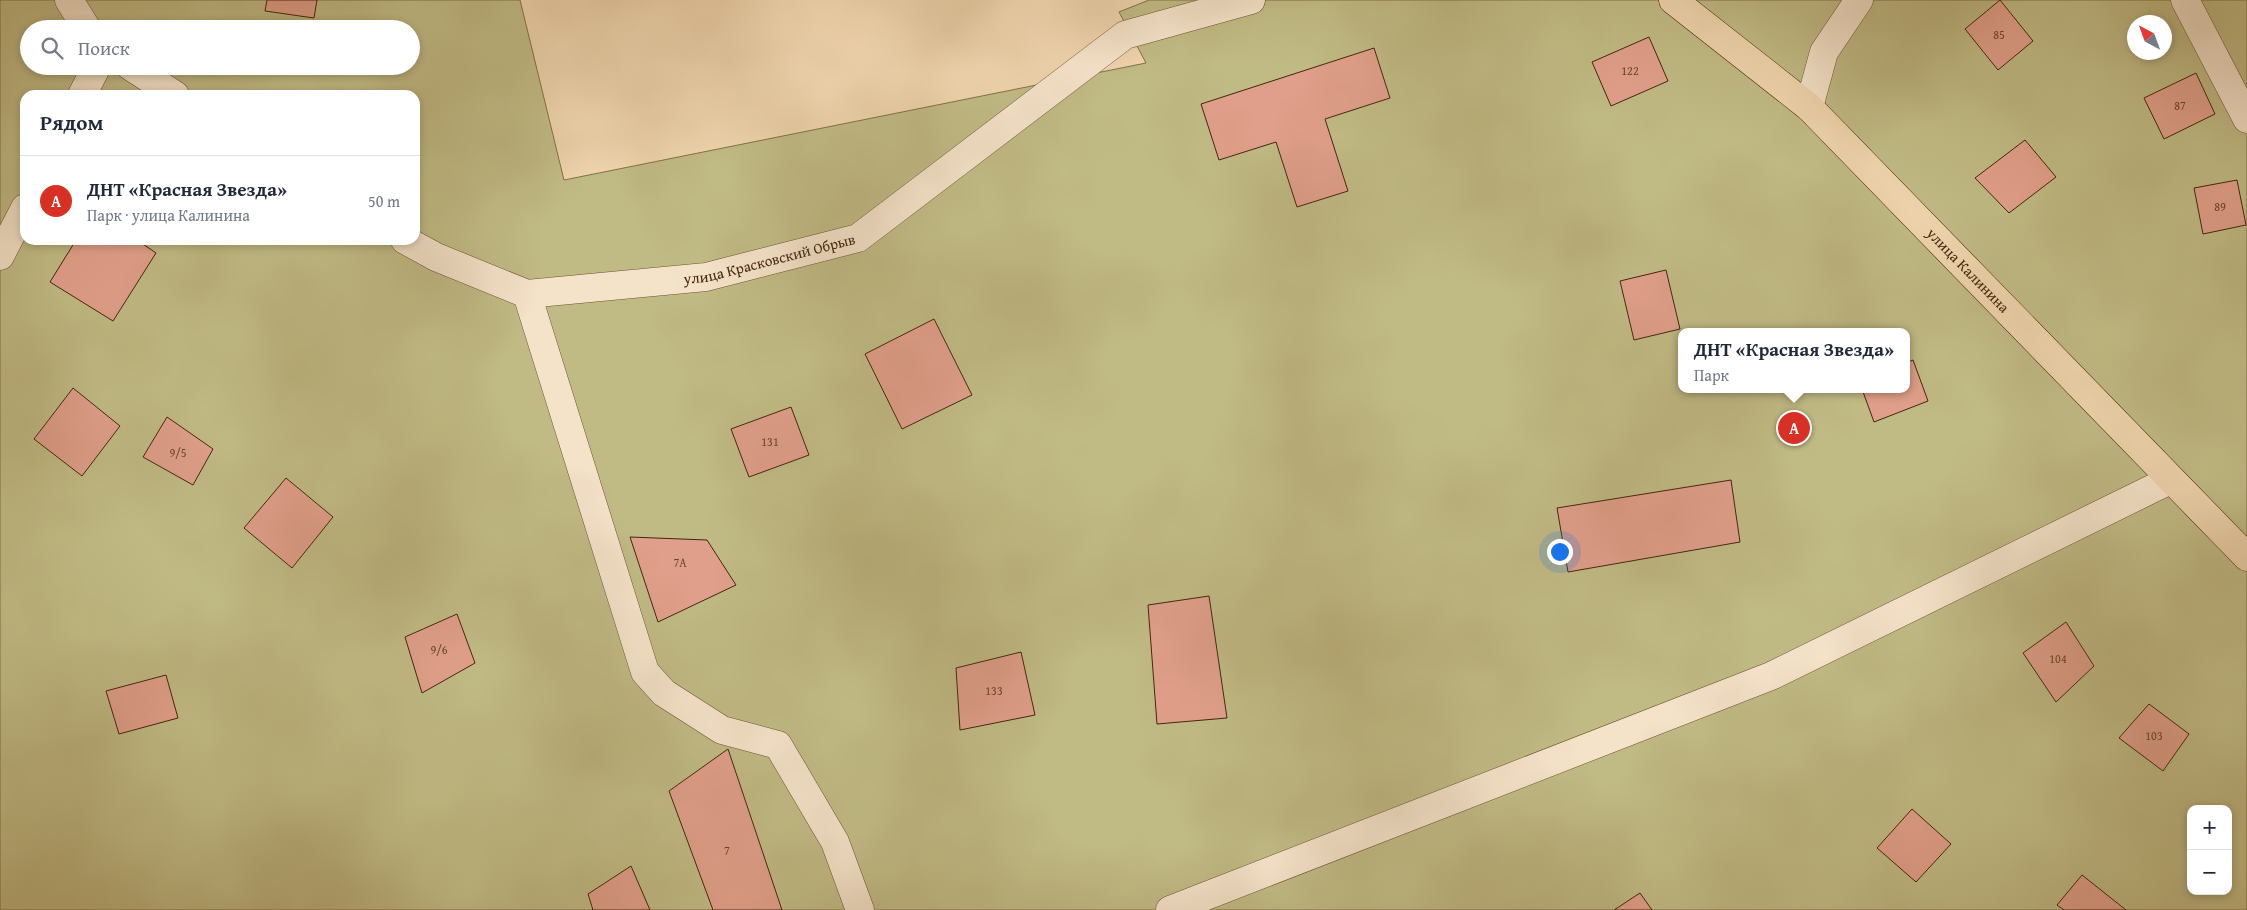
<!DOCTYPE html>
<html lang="ru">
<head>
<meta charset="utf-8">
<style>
  body { margin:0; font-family:"Gentium Book Plus",serif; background:#f2f2f3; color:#1f2937 }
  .controls { position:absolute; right:15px; bottom:15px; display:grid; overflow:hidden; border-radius:10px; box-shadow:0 2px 8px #0003 }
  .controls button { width:45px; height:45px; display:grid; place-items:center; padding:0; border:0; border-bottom:1px solid #e0e1e3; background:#fff; color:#1f2937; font:25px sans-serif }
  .compass { position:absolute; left:2127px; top:15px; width:45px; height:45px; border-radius:50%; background:#fff; box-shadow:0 2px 8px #0003; rotate:319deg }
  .you { position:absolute; left:1559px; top:551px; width:18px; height:18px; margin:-12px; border:4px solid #fff; border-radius:50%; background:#1a73e8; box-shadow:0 0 0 8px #1a73e833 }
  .badge { display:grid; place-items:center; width:32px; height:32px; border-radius:50%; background:#d93025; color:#fff; font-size:16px; font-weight:700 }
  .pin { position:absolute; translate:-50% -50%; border:2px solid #fff; box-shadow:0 1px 5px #0006 }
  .popup { position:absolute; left:1678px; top:328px; width:232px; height:65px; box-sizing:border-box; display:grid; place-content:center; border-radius:10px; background:#fff; filter:drop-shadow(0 1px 4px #0005); font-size:16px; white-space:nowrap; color:#747a83 }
  .popup b { font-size:19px; color:#1f2937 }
  .popup::after { content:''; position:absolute; left:50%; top:100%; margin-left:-10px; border:10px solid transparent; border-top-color:#fff }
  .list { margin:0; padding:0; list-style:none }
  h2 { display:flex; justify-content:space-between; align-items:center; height:65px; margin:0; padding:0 20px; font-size:21px }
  h2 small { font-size:16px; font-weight:400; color:#747a83 }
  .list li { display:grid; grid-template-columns:32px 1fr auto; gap:15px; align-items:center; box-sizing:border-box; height:90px; padding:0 20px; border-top:1px solid #e0e1e3 }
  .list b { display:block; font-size:19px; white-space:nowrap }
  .list p { margin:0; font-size:16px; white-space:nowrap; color:#747a83 }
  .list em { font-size:16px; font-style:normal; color:#747a83 }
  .icon { flex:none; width:28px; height:28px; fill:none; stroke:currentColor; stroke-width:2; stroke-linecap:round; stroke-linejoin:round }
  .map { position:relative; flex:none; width:2247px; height:910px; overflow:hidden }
  .search { position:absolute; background:#fff; box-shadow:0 2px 8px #0003; left:20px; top:20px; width:400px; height:55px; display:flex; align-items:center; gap:12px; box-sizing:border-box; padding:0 18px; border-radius:28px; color:#747a83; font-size:19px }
  .panel { position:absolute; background:#fff; box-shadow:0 2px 8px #0003; left:20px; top:90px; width:400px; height:155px; border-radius:15px }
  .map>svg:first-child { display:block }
  .green { fill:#c0ba84; stroke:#827047; fill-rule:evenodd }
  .building { fill:#e09f8a; stroke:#43270a }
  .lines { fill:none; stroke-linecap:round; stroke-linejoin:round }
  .minor-casing { stroke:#6e5232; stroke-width:29 }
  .major-casing { stroke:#43270a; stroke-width:29 }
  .minor { stroke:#f4e2c9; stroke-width:28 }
  .major { stroke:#eed3ac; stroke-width:28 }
  .labels { text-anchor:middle; stroke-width:4; stroke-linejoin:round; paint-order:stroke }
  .number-label { font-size:12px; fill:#6a452a }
  .street-label { font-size:15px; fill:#43270a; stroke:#f4e2c9 }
</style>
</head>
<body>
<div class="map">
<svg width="2247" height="910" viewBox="0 0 2247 910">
  <rect width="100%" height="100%" fill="#eed3ac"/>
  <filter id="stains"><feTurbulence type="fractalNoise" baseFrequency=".004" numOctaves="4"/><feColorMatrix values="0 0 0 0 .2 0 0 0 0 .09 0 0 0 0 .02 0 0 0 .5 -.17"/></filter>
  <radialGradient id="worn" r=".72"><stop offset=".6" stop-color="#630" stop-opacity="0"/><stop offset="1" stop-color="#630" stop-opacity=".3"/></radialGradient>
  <path class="green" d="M0 0H520L564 180 1146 63 1119 12 1149 0H2247V910H0ZM2134 22H2164V52H2134ZM29 29H411V66H29ZM25 95H415V240H25ZM1682 332H1906V389H1682ZM2191 809H2228V891H2191Z"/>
  <g class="building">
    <polygon points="267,0 317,0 314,18 265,11"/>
    <polygon points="2000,0 2033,41 1998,70 1965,29"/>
    <polygon points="1649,37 1668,81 1611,106 1592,62"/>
    <polygon points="1374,48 1390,98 1325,119 1348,191 1297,207 1276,142 1219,160 1201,104"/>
    <polygon points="2196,73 2215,114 2164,139 2144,98"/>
    <polygon points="2025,140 2056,177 2009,213 1975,178"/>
    <polygon points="2237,180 2246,225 2203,234 2194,188"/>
    <polygon points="76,240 137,240 156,253 113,321 50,282"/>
    <polygon points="1666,270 1680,329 1634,340 1620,281"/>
    <polygon points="934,319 972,395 902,429 865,354"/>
    <polygon points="1913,360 1928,401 1874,422 1862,389 1906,389 1906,363"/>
    <polygon points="73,388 120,426 82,476 34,439"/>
    <polygon points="791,407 809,455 749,477 731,429"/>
    <polygon points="167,417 213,449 193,485 143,457"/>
    <polygon points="286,478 333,517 292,568 244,528"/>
    <polygon points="1731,480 1740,542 1568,572 1557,508"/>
    <polygon points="630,537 707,540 736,585 658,622"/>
    <polygon points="1209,596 1227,718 1157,724 1148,605"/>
    <polygon points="457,614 475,663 422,693 405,637"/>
    <polygon points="2066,622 2094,666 2056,702 2023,653"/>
    <polygon points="1021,652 1035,715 960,730 956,668"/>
    <polygon points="166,675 178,718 119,734 106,691"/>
    <polygon points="2149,704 2189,734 2163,771 2119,738"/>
    <polygon points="728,749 782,910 713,910 669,791"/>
    <polygon points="1912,809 1951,844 1916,882 1877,848"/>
    <polygon points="631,866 650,910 593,910 588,894"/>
    <polygon points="2082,875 2126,910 2064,910 2057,905"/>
    <polygon points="1640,893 1652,910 1614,910"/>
  </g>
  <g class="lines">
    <g class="minor-casing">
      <g id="minor">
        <polyline points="69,0 87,29"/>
        <polyline points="2185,0 2247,119"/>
        <polyline points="130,66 175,95"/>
        <polyline points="82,95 97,66"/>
        <polyline points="1809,107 1824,52 1859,0"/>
        <path id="s1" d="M405 240 436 257 527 294 706 277 858 238 1125 35 1251 0"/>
        <polyline points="0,256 25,208"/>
        <polyline points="527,294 645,672 664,693 722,730 778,745 835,842 860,910"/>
        <polyline points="1170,910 1771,676 2170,480"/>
      </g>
    </g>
    <g class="major-casing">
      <g id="major">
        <path id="s2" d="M1673 0 1809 107 2247 557"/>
      </g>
    </g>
    <use href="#minor" class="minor"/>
    <use href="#major" class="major"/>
  </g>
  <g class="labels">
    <g class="number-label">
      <text x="1999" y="39">85</text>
      <text x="1630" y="75">122</text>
      <text x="2180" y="110">87</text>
      <text x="2220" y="211">89</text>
      <text x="770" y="446">131</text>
      <text x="178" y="457">9/5</text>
      <text x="680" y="567">7А</text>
      <text x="439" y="654">9/6</text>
      <text x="2058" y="663">104</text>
      <text x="994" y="695">133</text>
      <text x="2154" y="740">103</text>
      <text x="727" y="855">7</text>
    </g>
    <g class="street-label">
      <text dy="5" stroke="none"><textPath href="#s1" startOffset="379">улица Красковский Обрыв</textPath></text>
      <text dy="5" stroke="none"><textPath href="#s2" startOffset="401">улица Калинина</textPath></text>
    </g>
  </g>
  <rect width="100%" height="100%" filter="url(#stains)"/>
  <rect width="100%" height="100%" fill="url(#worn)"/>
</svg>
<div class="controls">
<button>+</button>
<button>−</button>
</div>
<svg class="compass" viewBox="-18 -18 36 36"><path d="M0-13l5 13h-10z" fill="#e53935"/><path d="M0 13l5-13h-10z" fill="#747a83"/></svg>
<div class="you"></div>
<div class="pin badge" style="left:1794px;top:428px">A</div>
<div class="popup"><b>ДНТ «Красная Звезда»</b>Парк</div>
<div class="search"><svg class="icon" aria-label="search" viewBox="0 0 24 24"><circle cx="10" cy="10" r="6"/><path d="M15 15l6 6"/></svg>Поиск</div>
<section class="panel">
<h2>Рядом<small></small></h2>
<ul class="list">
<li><span class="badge">A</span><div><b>ДНТ «Красная Звезда»</b><p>Парк · улица Калинина</p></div><em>50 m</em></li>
</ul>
</section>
</div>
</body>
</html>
